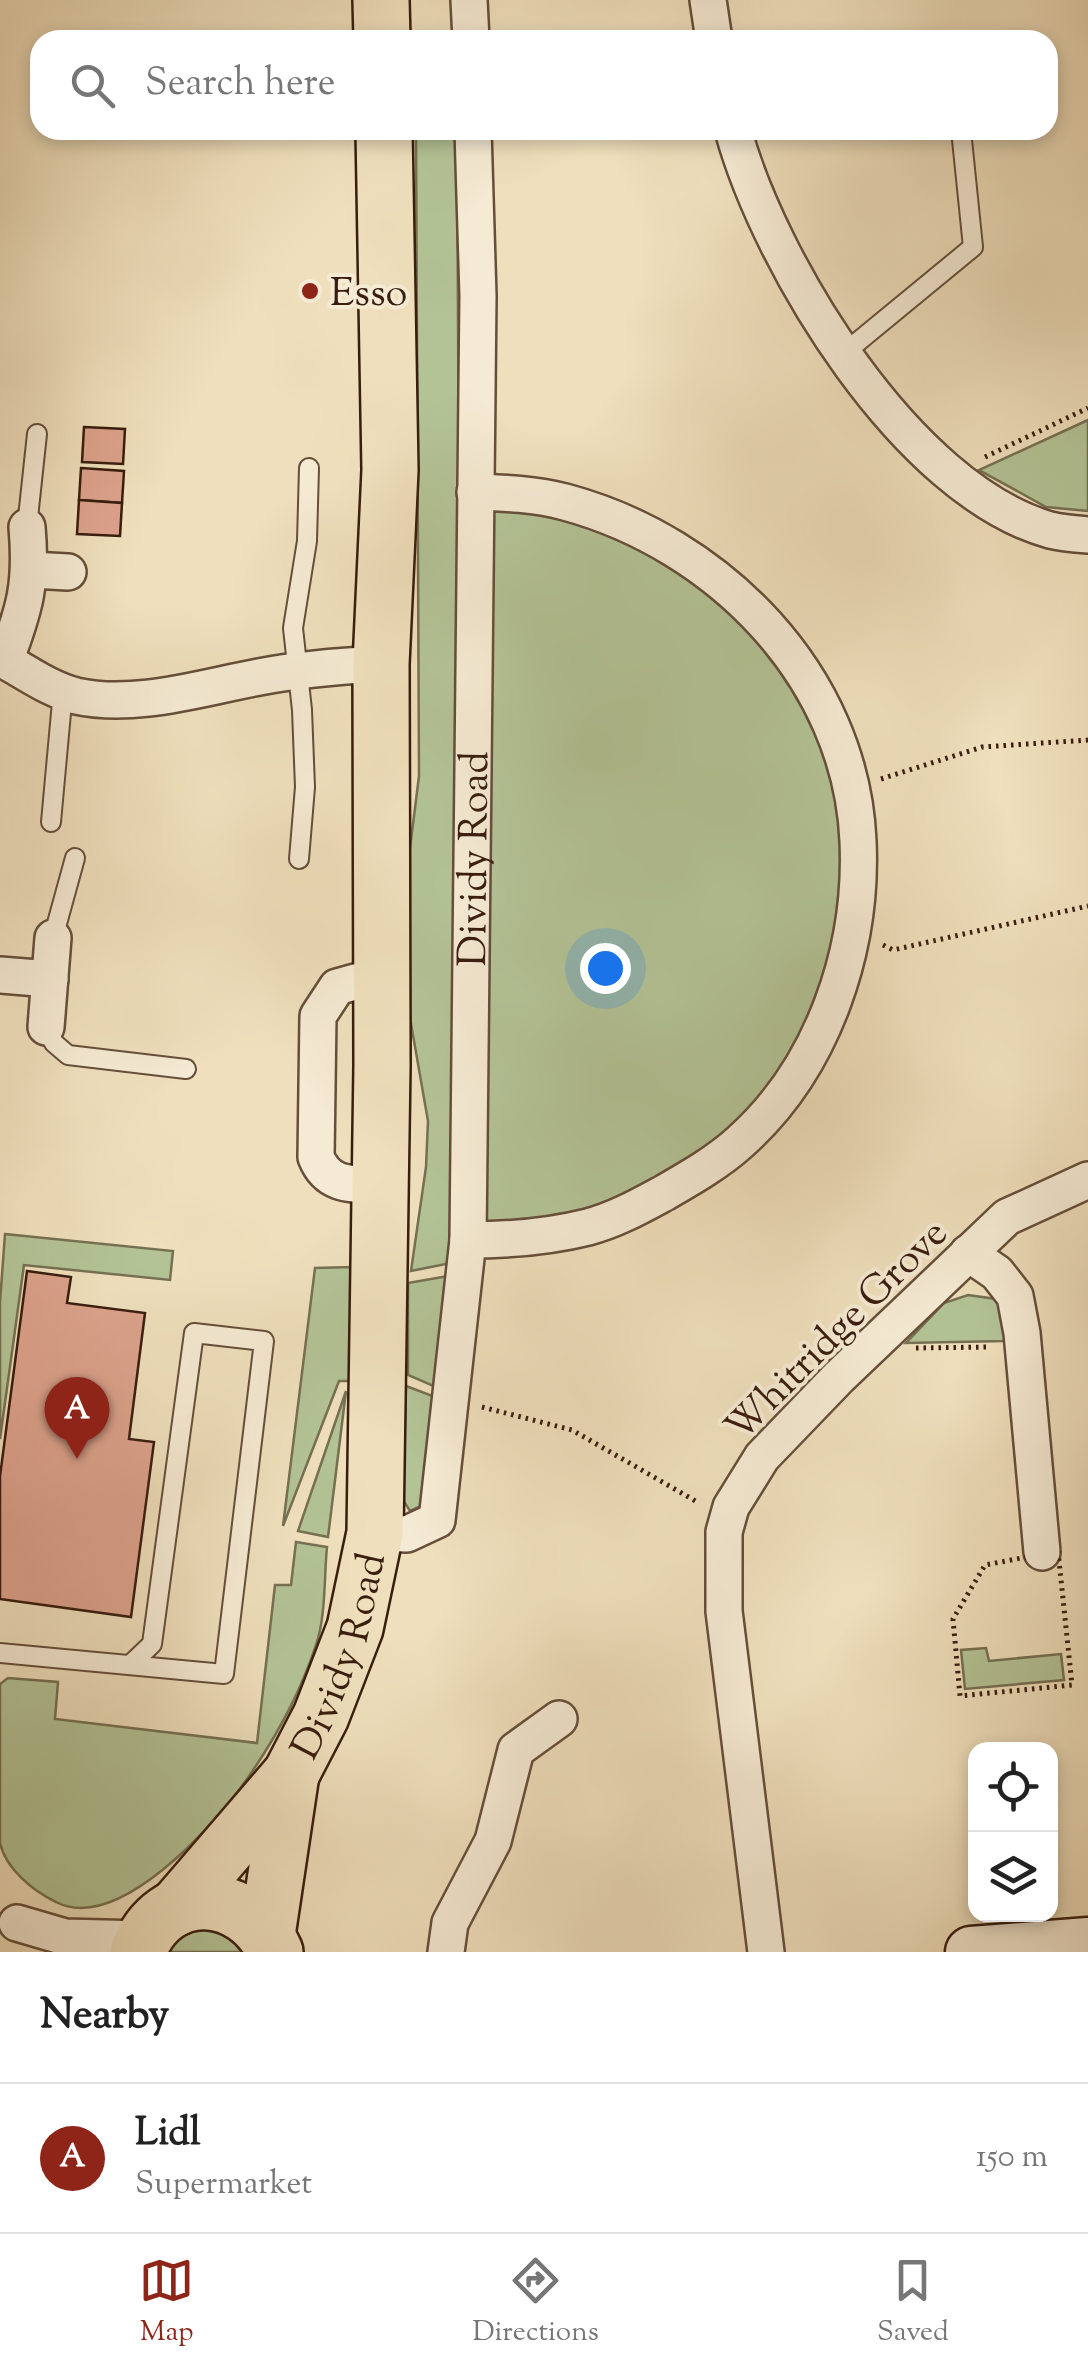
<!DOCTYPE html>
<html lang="en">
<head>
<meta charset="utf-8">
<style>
  body { margin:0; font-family:"Sorts Mill Goudy",serif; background:#f6f6f6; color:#222 }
  .controls { position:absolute; right:30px; bottom:30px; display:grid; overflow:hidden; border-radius:20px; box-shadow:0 5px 15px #0003 }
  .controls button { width:90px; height:90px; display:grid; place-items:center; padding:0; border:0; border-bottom:2px solid #e0e0e0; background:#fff; color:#222; font:50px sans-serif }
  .you { position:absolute; left:605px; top:968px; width:35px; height:35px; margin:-25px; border:8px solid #fff; border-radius:50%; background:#1a73e8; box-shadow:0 0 0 15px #1a73e833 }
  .badge { display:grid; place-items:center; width:65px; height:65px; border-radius:50%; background:#8f2418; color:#fff; font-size:32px; font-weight:700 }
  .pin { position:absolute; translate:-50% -82px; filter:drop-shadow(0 2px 5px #0008) }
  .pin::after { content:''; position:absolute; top:52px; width:35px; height:30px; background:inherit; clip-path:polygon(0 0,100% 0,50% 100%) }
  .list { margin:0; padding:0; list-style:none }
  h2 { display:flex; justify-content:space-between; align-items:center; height:130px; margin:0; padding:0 40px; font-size:42px }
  h2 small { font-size:32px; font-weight:400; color:#767676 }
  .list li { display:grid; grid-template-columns:65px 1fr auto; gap:30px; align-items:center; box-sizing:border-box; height:150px; padding:0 40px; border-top:2px solid #e0e0e0 }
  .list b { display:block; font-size:38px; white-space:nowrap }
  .list p { margin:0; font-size:32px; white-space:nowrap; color:#767676 }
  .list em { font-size:32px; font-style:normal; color:#767676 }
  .icon { flex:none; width:55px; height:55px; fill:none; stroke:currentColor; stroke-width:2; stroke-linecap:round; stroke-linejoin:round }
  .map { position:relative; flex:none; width:1088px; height:1952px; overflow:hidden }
  .search { position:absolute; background:#fff; box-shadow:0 5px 15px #0003; left:30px; right:30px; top:30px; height:110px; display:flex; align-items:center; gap:25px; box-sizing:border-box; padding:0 35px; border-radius:30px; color:#767676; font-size:38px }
  .sheet { height:280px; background:#fff }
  nav { display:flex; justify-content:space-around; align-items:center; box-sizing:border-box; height:140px; border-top:2px solid #e0e0e0; background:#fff; font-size:28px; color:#767676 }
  nav a { display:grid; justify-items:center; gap:5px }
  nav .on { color:#8f2418 }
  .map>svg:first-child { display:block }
  .green { fill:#b3c396; stroke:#767052; stroke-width:2.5 }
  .building { fill:#dca28c; stroke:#391d0e; stroke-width:2.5 }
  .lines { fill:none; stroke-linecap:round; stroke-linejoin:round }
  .lane-casing { stroke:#664e3a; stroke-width:22 }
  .street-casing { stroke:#664e3a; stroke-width:40 }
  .secondary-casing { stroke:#391d0e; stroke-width:55 }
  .primary-casing { stroke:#391d0e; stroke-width:60 }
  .path { stroke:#391d0e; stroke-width:5; stroke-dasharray:2.5 5; stroke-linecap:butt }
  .lane { stroke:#f5ead3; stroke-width:18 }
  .street { stroke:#f5ead3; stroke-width:35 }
  .secondary { stroke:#f5ead3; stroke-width:50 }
  .primary { stroke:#efdfbc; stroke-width:55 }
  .poi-dot { fill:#8f2418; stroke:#f5ead3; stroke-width:4 }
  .labels { text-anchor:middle; stroke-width:8; stroke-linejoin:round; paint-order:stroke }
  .poi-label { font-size:40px; fill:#391d0e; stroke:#f5ead3; text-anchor:start }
  .street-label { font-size:40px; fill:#391d0e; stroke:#f5ead3 }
</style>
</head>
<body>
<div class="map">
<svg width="1088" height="1952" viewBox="0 0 1088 1952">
  <rect width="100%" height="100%" fill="#efdfbc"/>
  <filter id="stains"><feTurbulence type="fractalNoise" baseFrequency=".002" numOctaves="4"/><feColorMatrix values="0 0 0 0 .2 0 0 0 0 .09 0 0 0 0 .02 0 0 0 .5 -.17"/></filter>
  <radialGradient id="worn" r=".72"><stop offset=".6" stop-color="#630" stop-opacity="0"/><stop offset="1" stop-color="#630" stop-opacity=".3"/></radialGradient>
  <g class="green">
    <polygon points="416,130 457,130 459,508 451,1263 411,1271 426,1167 428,1121 406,995 408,864 419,776"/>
    <polygon points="1088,420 1088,511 1046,507 979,470"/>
    <polygon points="475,492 521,494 699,564 825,715 853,931 763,1119 638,1207 468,1240"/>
    <polygon points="5,1234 173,1251 170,1280 24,1265 0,1439 0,1302"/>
    <polygon points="353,1267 349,1381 339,1381 283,1526 315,1268"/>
    <polygon points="448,1276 438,1388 408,1375 408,1283"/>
    <polygon points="968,1295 996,1299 1004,1317 1005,1341 906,1343 944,1303"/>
    <polygon points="406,1386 438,1398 421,1506 410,1511 403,1500"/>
    <polygon points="346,1391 328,1537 298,1531"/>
    <path d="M296 1542 327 1547C324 1577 326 1616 316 1645 301 1691 275 1739 247 1779 215 1825 118 1934 56 1902 33 1891 6 1869 0 1843 0 1830 0 1811 0 1798 0 1760 0 1722 0 1684L8 1678 58 1682 55 1719 257 1743 275 1585H291Z"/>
    <polygon points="986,1648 989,1661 1061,1654 1064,1680 965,1689 961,1650"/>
    <polygon points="201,1928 233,1936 248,1952 165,1952 184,1933"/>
  </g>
  <g class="building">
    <polygon points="84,427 125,429 123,464 82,462"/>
    <polygon points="81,468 124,471 122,503 79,500"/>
    <polygon points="79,500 122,503 120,536 77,534"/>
    <polygon points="27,1271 71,1277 67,1303 145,1313 129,1439 154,1442 131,1617 0,1599 0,1476"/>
  </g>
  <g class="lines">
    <g class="lane-casing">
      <g id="lane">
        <polyline points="843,354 973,247 961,130"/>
        <polyline points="27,527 37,434"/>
        <polyline points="51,822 63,691"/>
        <polyline points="299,859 305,787 302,710 293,628 307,541 309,468"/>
        <polyline points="53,938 75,858"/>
        <polyline points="46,1027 54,1043 68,1055 186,1069"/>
        <polyline points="0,1653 224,1674 264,1341 194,1333 152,1644 130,1665"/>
      </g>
    </g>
    <g class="street-casing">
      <g id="street">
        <polyline points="469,0 471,40"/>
        <polyline points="708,0 714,40"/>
        <path d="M733 130C770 265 907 490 1050 530 1062 533 1076 534 1088 535"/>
        <polyline points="31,570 68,572"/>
        <path d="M0 658C25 671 48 689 76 696 135 709 200 688 259 677 300 669 340 666 381 664"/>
        <path d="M5 661C25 608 32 584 27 527"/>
        <polyline points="0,975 50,979"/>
        <polyline points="46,1027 53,938"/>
        <path d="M380 1185C352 1184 328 1187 316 1157L318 1016 337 987 355 982 381 980"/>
        <path d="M468 1240C509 1240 548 1237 588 1227 615 1220 640 1206 664 1193 690 1178 718 1162 740 1142 823 1068 863 950 858 841 851 676 718 543 565 502 535 494 505 493 475 492"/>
        <polyline points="968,1253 997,1273 1015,1296 1022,1333 1042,1552"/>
        <path id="s1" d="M375 1533 407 1534 437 1520 468 1240 478 296 473 130"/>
        <polyline points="17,1923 65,1937 143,1939"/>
        <polyline points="446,1952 450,1923 493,1841 516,1750 559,1719"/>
        <polyline points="766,1952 724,1611 724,1532 731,1507 762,1457 839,1377 1007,1217 1088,1180"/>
      </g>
    </g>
    <g class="secondary-casing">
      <polyline id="secondary" points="971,1952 1088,1943"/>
    </g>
    <g class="primary-casing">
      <g id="primary">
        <polyline points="381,0 382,40"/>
        <path id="s2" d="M176 1908 291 1774 321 1716 355 1628 375 1533 382 1065 381 664 390 470 384 130"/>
        <polyline points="267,1935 291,1774"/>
        <path d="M138 1952C164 1882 246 1888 275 1952"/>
      </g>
    </g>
    <g class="path">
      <polyline points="985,457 1088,408"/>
      <polyline points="881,779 982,747 1088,740"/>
      <polyline points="883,945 893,950 1088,906"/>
      <polyline points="916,1348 990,1347"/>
      <polyline points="482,1407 572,1430 699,1503"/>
      <polygon points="1058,1551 1072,1685 960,1696 953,1619 985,1565"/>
    </g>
    <use href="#lane" class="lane"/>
    <use href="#street" class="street"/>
    <use href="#secondary" class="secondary"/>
    <use href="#primary" class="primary"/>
  </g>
  <circle class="poi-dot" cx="310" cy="291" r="10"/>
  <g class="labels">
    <g class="poi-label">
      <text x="330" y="305">Esso</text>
    </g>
    <g class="street-label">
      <text dy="14" stroke="none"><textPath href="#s1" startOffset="728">Dividy Road</textPath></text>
      <text transform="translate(835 1329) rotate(-45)" y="14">Whitridge Grove</text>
      <text dy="14" stroke="none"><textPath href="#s2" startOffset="305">Dividy Road</textPath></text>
    </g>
  </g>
  <rect width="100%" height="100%" filter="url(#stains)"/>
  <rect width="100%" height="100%" fill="url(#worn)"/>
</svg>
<div class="controls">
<button><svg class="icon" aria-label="locate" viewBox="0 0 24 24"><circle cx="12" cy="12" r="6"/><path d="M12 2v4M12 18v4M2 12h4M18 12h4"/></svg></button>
<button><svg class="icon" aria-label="layers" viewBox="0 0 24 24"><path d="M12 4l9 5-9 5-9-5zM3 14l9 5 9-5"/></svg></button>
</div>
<div class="you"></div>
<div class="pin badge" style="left:77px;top:1459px">A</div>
<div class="search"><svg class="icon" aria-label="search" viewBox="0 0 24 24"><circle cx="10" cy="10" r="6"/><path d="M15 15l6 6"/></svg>Search here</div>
</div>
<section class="sheet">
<h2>Nearby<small></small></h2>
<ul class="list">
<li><span class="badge">A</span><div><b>Lidl</b><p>Supermarket</p></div><em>150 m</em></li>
</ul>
</section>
<nav>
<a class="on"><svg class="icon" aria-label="map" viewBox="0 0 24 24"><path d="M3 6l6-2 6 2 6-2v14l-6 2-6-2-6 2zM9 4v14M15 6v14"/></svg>Map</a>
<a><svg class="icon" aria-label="directions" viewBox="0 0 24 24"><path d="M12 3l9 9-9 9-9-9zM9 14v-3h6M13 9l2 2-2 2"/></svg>Directions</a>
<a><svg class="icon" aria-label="saved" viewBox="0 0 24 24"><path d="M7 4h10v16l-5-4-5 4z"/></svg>Saved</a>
</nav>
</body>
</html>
